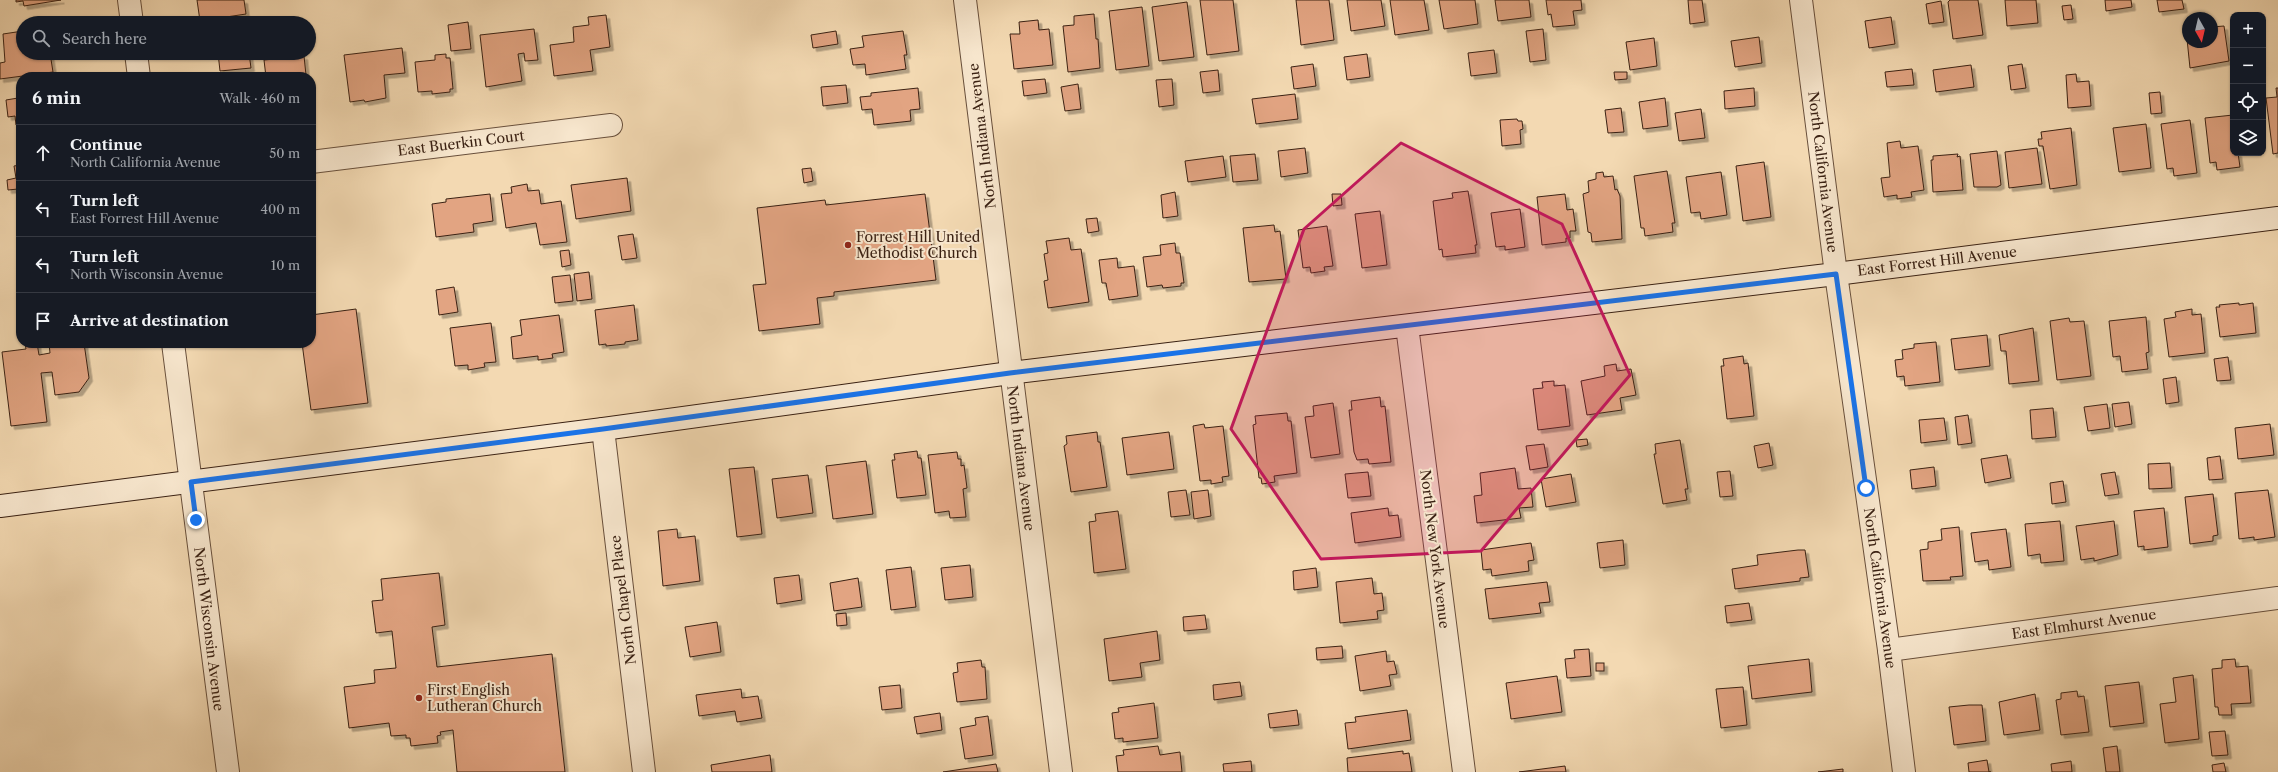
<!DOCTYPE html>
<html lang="en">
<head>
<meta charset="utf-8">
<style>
  body { margin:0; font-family:"Libre Caslon Text",serif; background:#242831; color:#f1f3f6 }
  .controls { position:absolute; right:12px; top:12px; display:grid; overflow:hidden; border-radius:8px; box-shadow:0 1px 3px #0004 }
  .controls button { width:36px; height:36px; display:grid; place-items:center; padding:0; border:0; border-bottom:1px solid #363941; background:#171b24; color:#f1f3f6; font:20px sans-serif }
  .compass { position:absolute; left:2182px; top:12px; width:36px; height:36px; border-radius:50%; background:#171b24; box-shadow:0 1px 3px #0004; rotate:172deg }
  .stop { position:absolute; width:12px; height:12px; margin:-9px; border:3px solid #1a73e8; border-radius:50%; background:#fff }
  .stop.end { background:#1a73e8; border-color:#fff; box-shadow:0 1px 4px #0008 }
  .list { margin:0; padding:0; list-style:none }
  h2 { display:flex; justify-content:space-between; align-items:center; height:52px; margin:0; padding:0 16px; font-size:17px }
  h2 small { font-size:13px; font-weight:400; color:#9ea1a6 }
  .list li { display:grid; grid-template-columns:26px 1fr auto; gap:12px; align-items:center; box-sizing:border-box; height:56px; padding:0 16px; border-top:1px solid #363941 }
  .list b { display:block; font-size:15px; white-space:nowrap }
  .list p { margin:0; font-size:13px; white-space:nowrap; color:#9ea1a6 }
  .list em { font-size:13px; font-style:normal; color:#9ea1a6 }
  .icon { flex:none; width:22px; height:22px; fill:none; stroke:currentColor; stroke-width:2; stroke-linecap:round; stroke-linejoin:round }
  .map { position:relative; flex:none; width:2278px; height:772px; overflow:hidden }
  .search { position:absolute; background:#171b24; box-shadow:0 1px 3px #0004; left:16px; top:16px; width:300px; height:44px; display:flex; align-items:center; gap:10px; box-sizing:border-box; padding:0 14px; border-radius:22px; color:#9ea1a6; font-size:15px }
  .panel { position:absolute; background:#171b24; box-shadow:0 1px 3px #0004; left:16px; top:72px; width:300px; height:276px; border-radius:16px }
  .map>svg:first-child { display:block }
  .building { fill:#e2a482; stroke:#3a2113; filter:url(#shadow) }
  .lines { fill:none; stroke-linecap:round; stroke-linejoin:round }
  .minor-casing { stroke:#684f3b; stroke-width:24 }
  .tertiary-casing { stroke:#684f3b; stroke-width:24 }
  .secondary-casing { stroke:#3a2113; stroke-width:24 }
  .minor { stroke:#f7e6cd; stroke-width:22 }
  .tertiary { stroke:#f7e6cd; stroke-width:22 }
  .secondary { stroke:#f7e6cd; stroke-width:22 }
  .route { stroke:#1a73e8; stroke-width:5 }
  .marked { fill:#c2185b; fill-opacity:0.2; stroke:#c2185b; stroke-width:3; stroke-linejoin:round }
  .poi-dot { fill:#8f2418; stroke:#f7e6cd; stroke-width:1.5 }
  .labels { text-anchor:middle; stroke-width:4; stroke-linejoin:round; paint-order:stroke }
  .street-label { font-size:14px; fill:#3a2113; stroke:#f7e6cd }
  .poi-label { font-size:14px; fill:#3a2113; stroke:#f7e6cd; text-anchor:start }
</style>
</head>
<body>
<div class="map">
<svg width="2278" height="772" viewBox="0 0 2278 772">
  <defs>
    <filter id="shadow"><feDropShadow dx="3.5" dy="3.5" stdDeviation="0" flood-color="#0004"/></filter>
  </defs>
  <rect width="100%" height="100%" fill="#f3d9b2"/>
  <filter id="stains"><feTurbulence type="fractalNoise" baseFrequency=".005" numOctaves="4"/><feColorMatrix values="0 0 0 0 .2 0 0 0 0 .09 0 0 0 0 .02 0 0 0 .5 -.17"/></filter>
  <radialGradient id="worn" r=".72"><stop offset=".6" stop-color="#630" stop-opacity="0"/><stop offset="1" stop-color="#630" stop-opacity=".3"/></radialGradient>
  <g class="building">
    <polygon points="16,0 61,0 24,6 23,1 16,2"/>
    <polygon points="197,0 244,0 246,14 200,21"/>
    <polygon points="1200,0 1233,0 1239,51 1207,55"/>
    <polygon points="1296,0 1329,0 1334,40 1301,45"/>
    <polygon points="1347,0 1381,0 1385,26 1351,31"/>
    <polygon points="1390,0 1424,0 1429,30 1395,35"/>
    <polygon points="1439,0 1475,0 1478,24 1444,29"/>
    <polygon points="1495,0 1529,0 1531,17 1498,21"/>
    <polygon points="1546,0 1581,0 1582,10 1573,11 1575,25 1553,27 1551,14 1548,15"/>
    <polygon points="1688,0 1702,0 1705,22 1690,24"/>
    <polygon points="1950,0 1978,0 1983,35 1953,39 1948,2"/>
    <polygon points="2005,0 2036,0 2038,23 2007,26"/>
    <polygon points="2105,0 2131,0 2132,7 2106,11"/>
    <polygon points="2157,0 2182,0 2184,9 2159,12"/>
    <polygon points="1941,1 1944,22 1929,24 1926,4"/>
    <polygon points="1187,2 1194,57 1159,61 1152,7"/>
    <polygon points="2071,5 2073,19 2064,20 2062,6"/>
    <polygon points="1142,7 1149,66 1116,70 1109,11"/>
    <polygon points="1094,14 1096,39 1098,39 1100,68 1068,72 1063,26 1074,25 1074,16"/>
    <polygon points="606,15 610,47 590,50 593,71 554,76 550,45 574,42 573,27 589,25 588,17"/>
    <polygon points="1891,17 1895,44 1869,48 1865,21"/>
    <polygon points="1038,20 1039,30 1049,29 1053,65 1014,69 1010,34 1020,34 1019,22"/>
    <polygon points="468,22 471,49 451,51 448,25"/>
    <polygon points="2224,26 2229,61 2190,68 2187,39 2188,42 2212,42 2212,27"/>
    <polygon points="534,29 538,60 525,61 524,53 518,54 522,81 486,87 480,35"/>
    <polygon points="1543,29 1546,60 1530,62 1526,31"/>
    <polygon points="23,31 23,53 50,53 53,72 0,79 0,63 5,62 3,34"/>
    <polygon points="836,31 838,44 813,48 811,35"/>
    <polygon points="903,31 907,55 904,55 906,69 866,75 865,64 853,65 850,49 864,47 862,36"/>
    <polygon points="1759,37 1762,63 1735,67 1731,41"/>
    <polygon points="1654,38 1657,66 1630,70 1626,42"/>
    <polygon points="402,48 405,73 384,75 386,98 365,102 364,100 350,102 344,55"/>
    <polygon points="1494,50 1497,73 1471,76 1468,53"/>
    <polygon points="218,53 249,53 251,68 220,71"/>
    <polygon points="446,54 446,58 450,58 453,89 450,89 450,92 432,94 432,91 418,92 415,62 435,60 435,55"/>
    <polygon points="1367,54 1370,77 1347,80 1344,57"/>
    <polygon points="304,56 306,75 266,77 264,60"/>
    <polygon points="1313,64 1316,86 1294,89 1291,67"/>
    <polygon points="2022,64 2026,88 2011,90 2008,66"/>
    <polygon points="1971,65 1974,87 1936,92 1933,70"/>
    <polygon points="1912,69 1914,85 1887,87 1885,72"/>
    <polygon points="1218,70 1220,91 1203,93 1200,72"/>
    <polygon points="1614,72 1627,72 1627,79 1615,80"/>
    <polygon points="2076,74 2077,82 2089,81 2091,106 2068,108 2066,75"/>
    <polygon points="1045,79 1047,93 1024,96 1022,81"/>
    <polygon points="1172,79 1174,105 1159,107 1156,80"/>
    <polygon points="1078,84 1081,109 1065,111 1061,87"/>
    <polygon points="846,85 848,103 823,106 821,87"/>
    <polygon points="918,88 920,109 910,110 911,121 874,125 872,109 862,110 860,97 871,96 871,93"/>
    <polygon points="1754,88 1755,106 1725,109 1724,91"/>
    <polygon points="2276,88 2278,88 2278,153 2273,154 2266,98 2277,97"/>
    <polygon points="21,92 21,125 16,125 15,116 8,117 6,100 18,98 18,93"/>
    <polygon points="2160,92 2162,113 2151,114 2149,93"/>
    <polygon points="1295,94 1298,119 1256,124 1252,99"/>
    <polygon points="1665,98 1668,126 1643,129 1639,102"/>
    <polygon points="1621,108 1624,132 1608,133 1605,110"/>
    <polygon points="1701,109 1705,138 1679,141 1675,113"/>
    <polygon points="2233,115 2233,153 2238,153 2240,167 2217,170 2216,162 2210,163 2205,118"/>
    <polygon points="1517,119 1518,121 1522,121 1523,129 1520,130 1521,144 1502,146 1500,120"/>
    <polygon points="2190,120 2197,173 2174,176 2173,168 2167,169 2161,124"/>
    <polygon points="2146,124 2151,168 2119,172 2113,128"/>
    <polygon points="2071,128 2077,185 2050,189 2043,146 2039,146 2038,139 2042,139 2041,132"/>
    <polygon points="1900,141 1901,148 1918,146 1924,190 1911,192 1912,197 1897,199 1897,195 1884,197 1881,178 1890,177 1887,143"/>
    <polygon points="1305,148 1308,173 1281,177 1278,151"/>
    <polygon points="2037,148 2042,184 2009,188 2005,152"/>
    <polygon points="1997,151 2001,185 1997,187 1974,187 1970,154"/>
    <polygon points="1255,154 1258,180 1233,182 1230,156"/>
    <polygon points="1958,154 1957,157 1960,156 1963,190 1933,192 1931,160 1933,160 1933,156"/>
    <polygon points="1223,156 1226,177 1188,182 1185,161"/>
    <polygon points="1764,162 1771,217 1743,221 1736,166"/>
    <polygon points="21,165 21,200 19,201 18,189 8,190 7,180 16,178 14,166"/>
    <polygon points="811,168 813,181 804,183 802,169"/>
    <polygon points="1667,171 1675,223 1672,223 1673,232 1645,236 1644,228 1641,228 1634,176"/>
    <polygon points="1603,172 1604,177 1613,176 1615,190 1617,189 1620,196 1622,239 1592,242 1591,233 1588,232 1583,194 1589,192 1588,181 1596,179 1596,173"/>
    <polygon points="1721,172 1727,215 1701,219 1700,212 1691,213 1686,177"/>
    <polygon points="627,178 631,211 576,219 571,185"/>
    <polygon points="527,184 528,191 539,190 541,204 561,201 567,242 540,245 536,223 506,228 501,194 512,193 511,187"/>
    <polygon points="1468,191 1477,245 1475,245 1476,253 1443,257 1442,249 1439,250 1433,201 1453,198 1452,193"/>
    <polygon points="1175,192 1178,216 1163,218 1161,195"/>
    <polygon points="490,194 493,221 473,224 474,232 436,237 432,204 446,202 446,199"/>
    <polygon points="925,194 936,280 834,292 834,296 817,298 820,324 759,331 753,285 766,284 757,208 825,200 826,205"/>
    <polygon points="1332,194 1341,194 1342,205 1333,206"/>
    <polygon points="1565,194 1567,210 1573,209 1576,231 1570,231 1570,238 1566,238 1566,242 1542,245 1537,197"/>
    <polygon points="1520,209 1525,247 1505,250 1505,246 1496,247 1491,213"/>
    <polygon points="1380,211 1387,265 1362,268 1355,214"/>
    <polygon points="1097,218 1099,231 1088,233 1086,219"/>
    <polygon points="1274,225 1275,232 1280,231 1286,279 1249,282 1243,228"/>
    <polygon points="1327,226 1333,266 1324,267 1325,271 1311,273 1310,267 1303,268 1298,230"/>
    <polygon points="633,234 637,258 622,260 618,236"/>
    <polygon points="1069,238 1071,250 1081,249 1089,302 1048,308 1044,281 1048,280 1044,254 1048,253 1046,241"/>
    <polygon points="1175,243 1176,253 1180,253 1184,283 1181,283 1181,286 1163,288 1162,285 1147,287 1143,257 1161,255 1160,245"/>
    <polygon points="569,250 571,265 562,267 560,251"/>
    <polygon points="1117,258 1118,268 1134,266 1138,296 1109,300 1106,283 1102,283 1099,260"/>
    <polygon points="589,272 592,299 577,301 574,274"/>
    <polygon points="570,275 573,301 555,303 552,277"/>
    <polygon points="454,287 458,312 439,315 436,290"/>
    <polygon points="2239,303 2239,305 2253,303 2256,333 2220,337 2216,307 2220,307 2219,305"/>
    <polygon points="634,305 638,340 625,342 625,344 606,346 606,344 599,345 595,310"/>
    <polygon points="356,309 368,403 311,410 302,343 311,343 311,315"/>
    <polygon points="2192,309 2192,315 2201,314 2205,353 2169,357 2164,319 2176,317 2175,312"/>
    <polygon points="559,315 564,352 552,354 553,358 538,360 538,356 513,359 511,337 522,335 520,320"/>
    <polygon points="2146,317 2149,352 2146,353 2148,369 2122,372 2120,356 2113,357 2109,321"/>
    <polygon points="2069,318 2070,322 2084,321 2091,376 2057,380 2050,321"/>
    <polygon points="491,323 496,362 484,363 485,367 468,370 468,365 455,366 450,328"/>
    <polygon points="2033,328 2039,381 2009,384 2006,351 2001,351 1999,335"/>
    <polygon points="1987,335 1990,366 1955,370 1951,339"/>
    <polygon points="1936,342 1940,382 1905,386 1904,376 1897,377 1895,360 1903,359 1902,350 1914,348 1914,344"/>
    <polygon points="25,343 37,343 39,355 50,353 49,343 84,343 89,378 79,392 55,395 52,372 41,373 47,422 11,426 2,352 26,349"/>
    <polygon points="1743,356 1744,364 1748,363 1754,416 1727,419 1721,366 1724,366 1723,359"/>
    <polygon points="2228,357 2231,380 2217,381 2214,359"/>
    <polygon points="1616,364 1617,371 1631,369 1636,395 1620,398 1622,410 1587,415 1581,381 1605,376 1604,366"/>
    <polygon points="2176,377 2179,402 2166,404 2163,379"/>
    <polygon points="1554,381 1554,386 1565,385 1570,426 1538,430 1533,389 1543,388 1542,382"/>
    <polygon points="1380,397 1381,407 1385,406 1391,462 1369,464 1368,459 1357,460 1354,452 1349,410 1352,410 1351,401"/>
    <polygon points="2129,402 2132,424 2115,427 2112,404"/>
    <polygon points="1333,403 1340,454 1311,458 1305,417 1314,416 1313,406"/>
    <polygon points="2107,404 2110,428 2088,431 2084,407"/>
    <polygon points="2053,408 2056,437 2032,439 2030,410"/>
    <polygon points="1287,413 1288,421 1291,421 1297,473 1274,476 1275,482 1262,484 1261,478 1259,478 1253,425 1256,424 1255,416"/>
    <polygon points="1968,415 1972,443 1958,445 1955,417"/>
    <polygon points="1944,418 1947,440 1921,443 1919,420"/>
    <polygon points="1204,424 1205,428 1223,426 1229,476 1222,477 1223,482 1211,484 1211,480 1200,481 1193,426"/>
    <polygon points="2270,424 2274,455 2238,459 2235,428"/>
    <polygon points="1097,432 1098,442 1100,442 1107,487 1071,492 1064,446 1067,444 1066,436"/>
    <polygon points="1169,432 1174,469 1127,475 1122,438"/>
    <polygon points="1587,439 1588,445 1577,447 1576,440"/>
    <polygon points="1680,440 1688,489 1685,489 1687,500 1663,504 1654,454 1656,454 1655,444"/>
    <polygon points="1769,443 1773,465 1758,468 1754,446"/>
    <polygon points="1544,444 1548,467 1530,470 1526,446"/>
    <polygon points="917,451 918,458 921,458 926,495 897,498 892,460 895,460 894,454"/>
    <polygon points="957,452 958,459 961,459 961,466 964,465 967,488 963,489 966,517 950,518 949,511 935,513 928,455"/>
    <polygon points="2007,455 2011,478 1985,483 1981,459"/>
    <polygon points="2220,456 2223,479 2209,480 2207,458"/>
    <polygon points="866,461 873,514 833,519 826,466"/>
    <polygon points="2170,463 2172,488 2149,489 2148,464"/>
    <polygon points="754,467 762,534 737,537 729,469"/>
    <polygon points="1934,467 1936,486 1912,489 1910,470"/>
    <polygon points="1515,468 1518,489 1531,488 1533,507 1519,508 1521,518 1477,523 1474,496 1482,495 1480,473"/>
    <polygon points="1730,471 1733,496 1720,497 1717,472"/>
    <polygon points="1368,472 1371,496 1348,498 1345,474"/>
    <polygon points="2115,472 2119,494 2105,496 2101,474"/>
    <polygon points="1571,474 1576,502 1546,507 1541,479"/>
    <polygon points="808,475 813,513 777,518 772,479"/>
    <polygon points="2063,481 2066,502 2052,504 2050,483"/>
    <polygon points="1186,490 1190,515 1171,517 1168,492"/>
    <polygon points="1208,490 1211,516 1194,519 1191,492"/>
    <polygon points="2268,490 2275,537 2254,540 2254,537 2239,539 2235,493"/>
    <polygon points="2213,494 2218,535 2213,536 2213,541 2190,544 2185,497"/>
    <polygon points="1388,508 1389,516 1398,515 1401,537 1355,543 1351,513"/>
    <polygon points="2164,508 2168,547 2144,550 2144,546 2138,547 2134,511"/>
    <polygon points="1118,511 1126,569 1094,573 1089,522 1096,521 1095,514"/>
    <polygon points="2060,521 2064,561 2041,563 2040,554 2028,556 2025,524"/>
    <polygon points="2114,521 2118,555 2094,561 2094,558 2081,560 2076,526"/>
    <polygon points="1959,527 1963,576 1950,577 1951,580 1923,581 1920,550 1928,549 1928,542 1942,540 1941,529"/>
    <polygon points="677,529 678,538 695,536 700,581 663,586 658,531"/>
    <polygon points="2006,529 2011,567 1989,570 1988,560 1975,562 1971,533"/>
    <polygon points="1623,540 1625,565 1600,568 1597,543"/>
    <polygon points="1531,543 1534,560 1528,561 1529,571 1492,576 1491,569 1483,570 1481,550"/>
    <polygon points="1798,550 1805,550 1809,577 1800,578 1800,581 1735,589 1732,569 1758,565 1757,555"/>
    <polygon points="970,565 973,597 945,600 941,568"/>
    <polygon points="911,567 916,607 891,610 886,570"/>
    <polygon points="1316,568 1318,587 1294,590 1293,571"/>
    <polygon points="439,573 445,625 432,627 437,667 552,654 565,772 457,772 453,730 440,732 441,735 437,736 438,743 411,746 410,738 406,738 406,735 391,736 389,723 349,728 344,687 375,683 374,670 396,668 392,631 376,633 372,601 383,600 381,579"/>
    <polygon points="799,575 802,600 777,604 774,578"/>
    <polygon points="858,578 862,607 834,611 830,583"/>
    <polygon points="1372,578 1374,594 1382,593 1384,610 1377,611 1378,619 1340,623 1336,582"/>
    <polygon points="1547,582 1550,602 1539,603 1541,613 1489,619 1485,589"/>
    <polygon points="1749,603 1752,620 1727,623 1725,606"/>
    <polygon points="846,613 847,625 837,626 836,614"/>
    <polygon points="1205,615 1207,629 1184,631 1183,617"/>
    <polygon points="717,622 721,652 690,657 685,627"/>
    <polygon points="1157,631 1160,660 1140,663 1142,677 1109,681 1104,639"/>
    <polygon points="1342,646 1343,658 1317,660 1316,648"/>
    <polygon points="1589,649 1591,676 1567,678 1565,659 1575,658 1574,650"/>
    <polygon points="1386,651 1387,662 1394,661 1397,674 1389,675 1391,686 1360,691 1355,656"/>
    <polygon points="1809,659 1812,692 1752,699 1748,666"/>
    <polygon points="2235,659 2236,667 2248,666 2251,703 2231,704 2232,715 2219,715 2218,707 2215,707 2212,669 2222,668 2222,660"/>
    <polygon points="981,660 982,667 985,667 987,699 957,702 953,673 958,672 957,663"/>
    <rect x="1596" y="663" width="8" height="8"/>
    <polygon points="2193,675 2199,739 2165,743 2160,704 2176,702 2173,678"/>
    <polygon points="1557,676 1562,712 1511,719 1506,683"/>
    <polygon points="1240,682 1242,696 1214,700 1213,685"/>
    <polygon points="2139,682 2144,723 2110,727 2105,686"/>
    <polygon points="900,685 902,708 882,710 879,687"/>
    <polygon points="1743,687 1747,725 1721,728 1716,689"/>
    <polygon points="741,689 742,698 758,696 762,718 737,722 735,711 699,716 696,695"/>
    <polygon points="2077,691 2078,697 2084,696 2089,732 2061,735 2056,700 2061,699 2061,693"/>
    <polygon points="2035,694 2040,730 2004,735 1999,702"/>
    <polygon points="1154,703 1158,738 1123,742 1123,738 1115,739 1112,713 1119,712 1118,708"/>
    <polygon points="1969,705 1982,705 1986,741 1954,745 1949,707"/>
    <polygon points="1297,710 1299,725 1270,728 1268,714"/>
    <polygon points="1407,710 1411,740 1348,749 1345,723 1356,722 1355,717"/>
    <polygon points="940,713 942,730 917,734 914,717"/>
    <polygon points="988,716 993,755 965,759 960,728 976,725 975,718"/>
    <polygon points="2225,731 2228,755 2212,756 2209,732"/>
    <polygon points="1158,746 1160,755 1180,752 1182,772 1118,772 1116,756 1124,755 1123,750"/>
    <polygon points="2117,746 2120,772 2106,772 2103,748"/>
    <polygon points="1403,751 1403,754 1409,753 1412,772 1348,772 1347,758"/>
    <polygon points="770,755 772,772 712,772 711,765"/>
    <polygon points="1987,760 1989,772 1991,772 1969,772 1968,763"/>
    <polygon points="1251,761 1252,772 1224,772 1223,764"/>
    <polygon points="2071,761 2072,772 2052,772 2051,764"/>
    <polygon points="2224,763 2226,772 2213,772 2212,765"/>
    <polygon points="996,764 998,772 943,772"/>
    <polygon points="1565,766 1566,772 1519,772"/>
    <polygon points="1843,769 1843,772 1818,772"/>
  </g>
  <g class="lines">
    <g class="minor-casing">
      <g id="minor">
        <polyline points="965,0 1061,772"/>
        <polyline points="1801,0 1836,274 1889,650 1904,772"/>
        <polyline points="311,162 611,125"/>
        <polyline points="1407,326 1464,772"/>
        <polyline points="603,429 644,772"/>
        <polyline points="1889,650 2278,598"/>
      </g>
    </g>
    <g class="tertiary-casing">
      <g id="tertiary">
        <polyline points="129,0 132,23"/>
        <polyline points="136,53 139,77"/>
        <polyline points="173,343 228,772"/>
      </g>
    </g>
    <g class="secondary-casing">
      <polyline id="secondary" points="0,506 603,429 1010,373 1836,274 2278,218"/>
    </g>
    <use href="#minor" class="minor"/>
    <use href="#tertiary" class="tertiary"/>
    <use href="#secondary" class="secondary"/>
  </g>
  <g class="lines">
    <polyline class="route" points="196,520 191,482 603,429 1010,373 1836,274 1866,488"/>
  </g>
  <path class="marked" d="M1401 143 1562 224 1630 375 1481 551 1321 559 1231 429 1304 229Z"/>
  <g class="poi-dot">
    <circle cx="848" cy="245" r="4"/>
    <circle cx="419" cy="698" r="4"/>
  </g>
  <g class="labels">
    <g class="street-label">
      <text transform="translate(982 136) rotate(-97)" y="5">North Indiana Avenue</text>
      <text transform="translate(461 143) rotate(-7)" y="5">East Buerkin Court</text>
      <text transform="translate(1823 172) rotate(83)" y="5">North California Avenue</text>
      <text transform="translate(1937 261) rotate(-7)" y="5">East Forrest Hill Avenue</text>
      <text transform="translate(1021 458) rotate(83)" y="5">North Indiana Avenue</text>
      <text transform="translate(1435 549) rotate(83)" y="5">North New York Avenue</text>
      <text transform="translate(1880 588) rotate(82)" y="5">North California Avenue</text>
      <text transform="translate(623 600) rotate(-97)" y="5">North Chapel Place</text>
      <text transform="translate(2084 624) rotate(-8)" y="5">East Elmhurst Avenue</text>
      <text transform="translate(209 629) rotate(83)" y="5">North Wisconsin Avenue</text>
    </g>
    <g class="poi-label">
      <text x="856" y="242">Forrest Hill United<tspan x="856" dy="16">Methodist Church</tspan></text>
      <text x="427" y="695">First English<tspan x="427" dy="16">Lutheran Church</tspan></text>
    </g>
  </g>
  <rect width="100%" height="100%" filter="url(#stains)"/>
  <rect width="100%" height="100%" fill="url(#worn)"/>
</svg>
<div class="controls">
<button>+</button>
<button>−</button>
<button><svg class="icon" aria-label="locate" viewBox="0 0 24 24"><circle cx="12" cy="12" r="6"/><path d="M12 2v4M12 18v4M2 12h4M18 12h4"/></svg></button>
<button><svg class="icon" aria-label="layers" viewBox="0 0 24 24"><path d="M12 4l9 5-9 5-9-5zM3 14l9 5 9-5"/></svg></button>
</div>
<svg class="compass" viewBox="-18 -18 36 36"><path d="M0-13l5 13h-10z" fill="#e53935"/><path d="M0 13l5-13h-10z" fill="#9ea1a6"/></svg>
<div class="stop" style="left:1866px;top:488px"></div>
<div class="stop end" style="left:196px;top:520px"></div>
<div class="search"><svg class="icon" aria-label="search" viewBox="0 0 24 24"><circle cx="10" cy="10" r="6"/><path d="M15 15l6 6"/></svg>Search here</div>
<section class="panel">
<h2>6 min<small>Walk · 460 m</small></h2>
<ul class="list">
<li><svg class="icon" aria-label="ahead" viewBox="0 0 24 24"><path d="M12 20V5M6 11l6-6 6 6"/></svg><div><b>Continue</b><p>North California Avenue</p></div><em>50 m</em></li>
<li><svg class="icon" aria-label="left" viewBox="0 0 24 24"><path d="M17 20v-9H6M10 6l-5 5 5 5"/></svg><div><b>Turn left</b><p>East Forrest Hill Avenue</p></div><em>400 m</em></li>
<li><svg class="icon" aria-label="left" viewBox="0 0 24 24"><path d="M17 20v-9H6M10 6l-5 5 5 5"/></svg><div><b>Turn left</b><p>North Wisconsin Avenue</p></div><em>10 m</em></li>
<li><svg class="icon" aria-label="arrive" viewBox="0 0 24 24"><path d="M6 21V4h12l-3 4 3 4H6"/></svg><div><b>Arrive at destination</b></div></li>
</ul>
</section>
</div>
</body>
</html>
